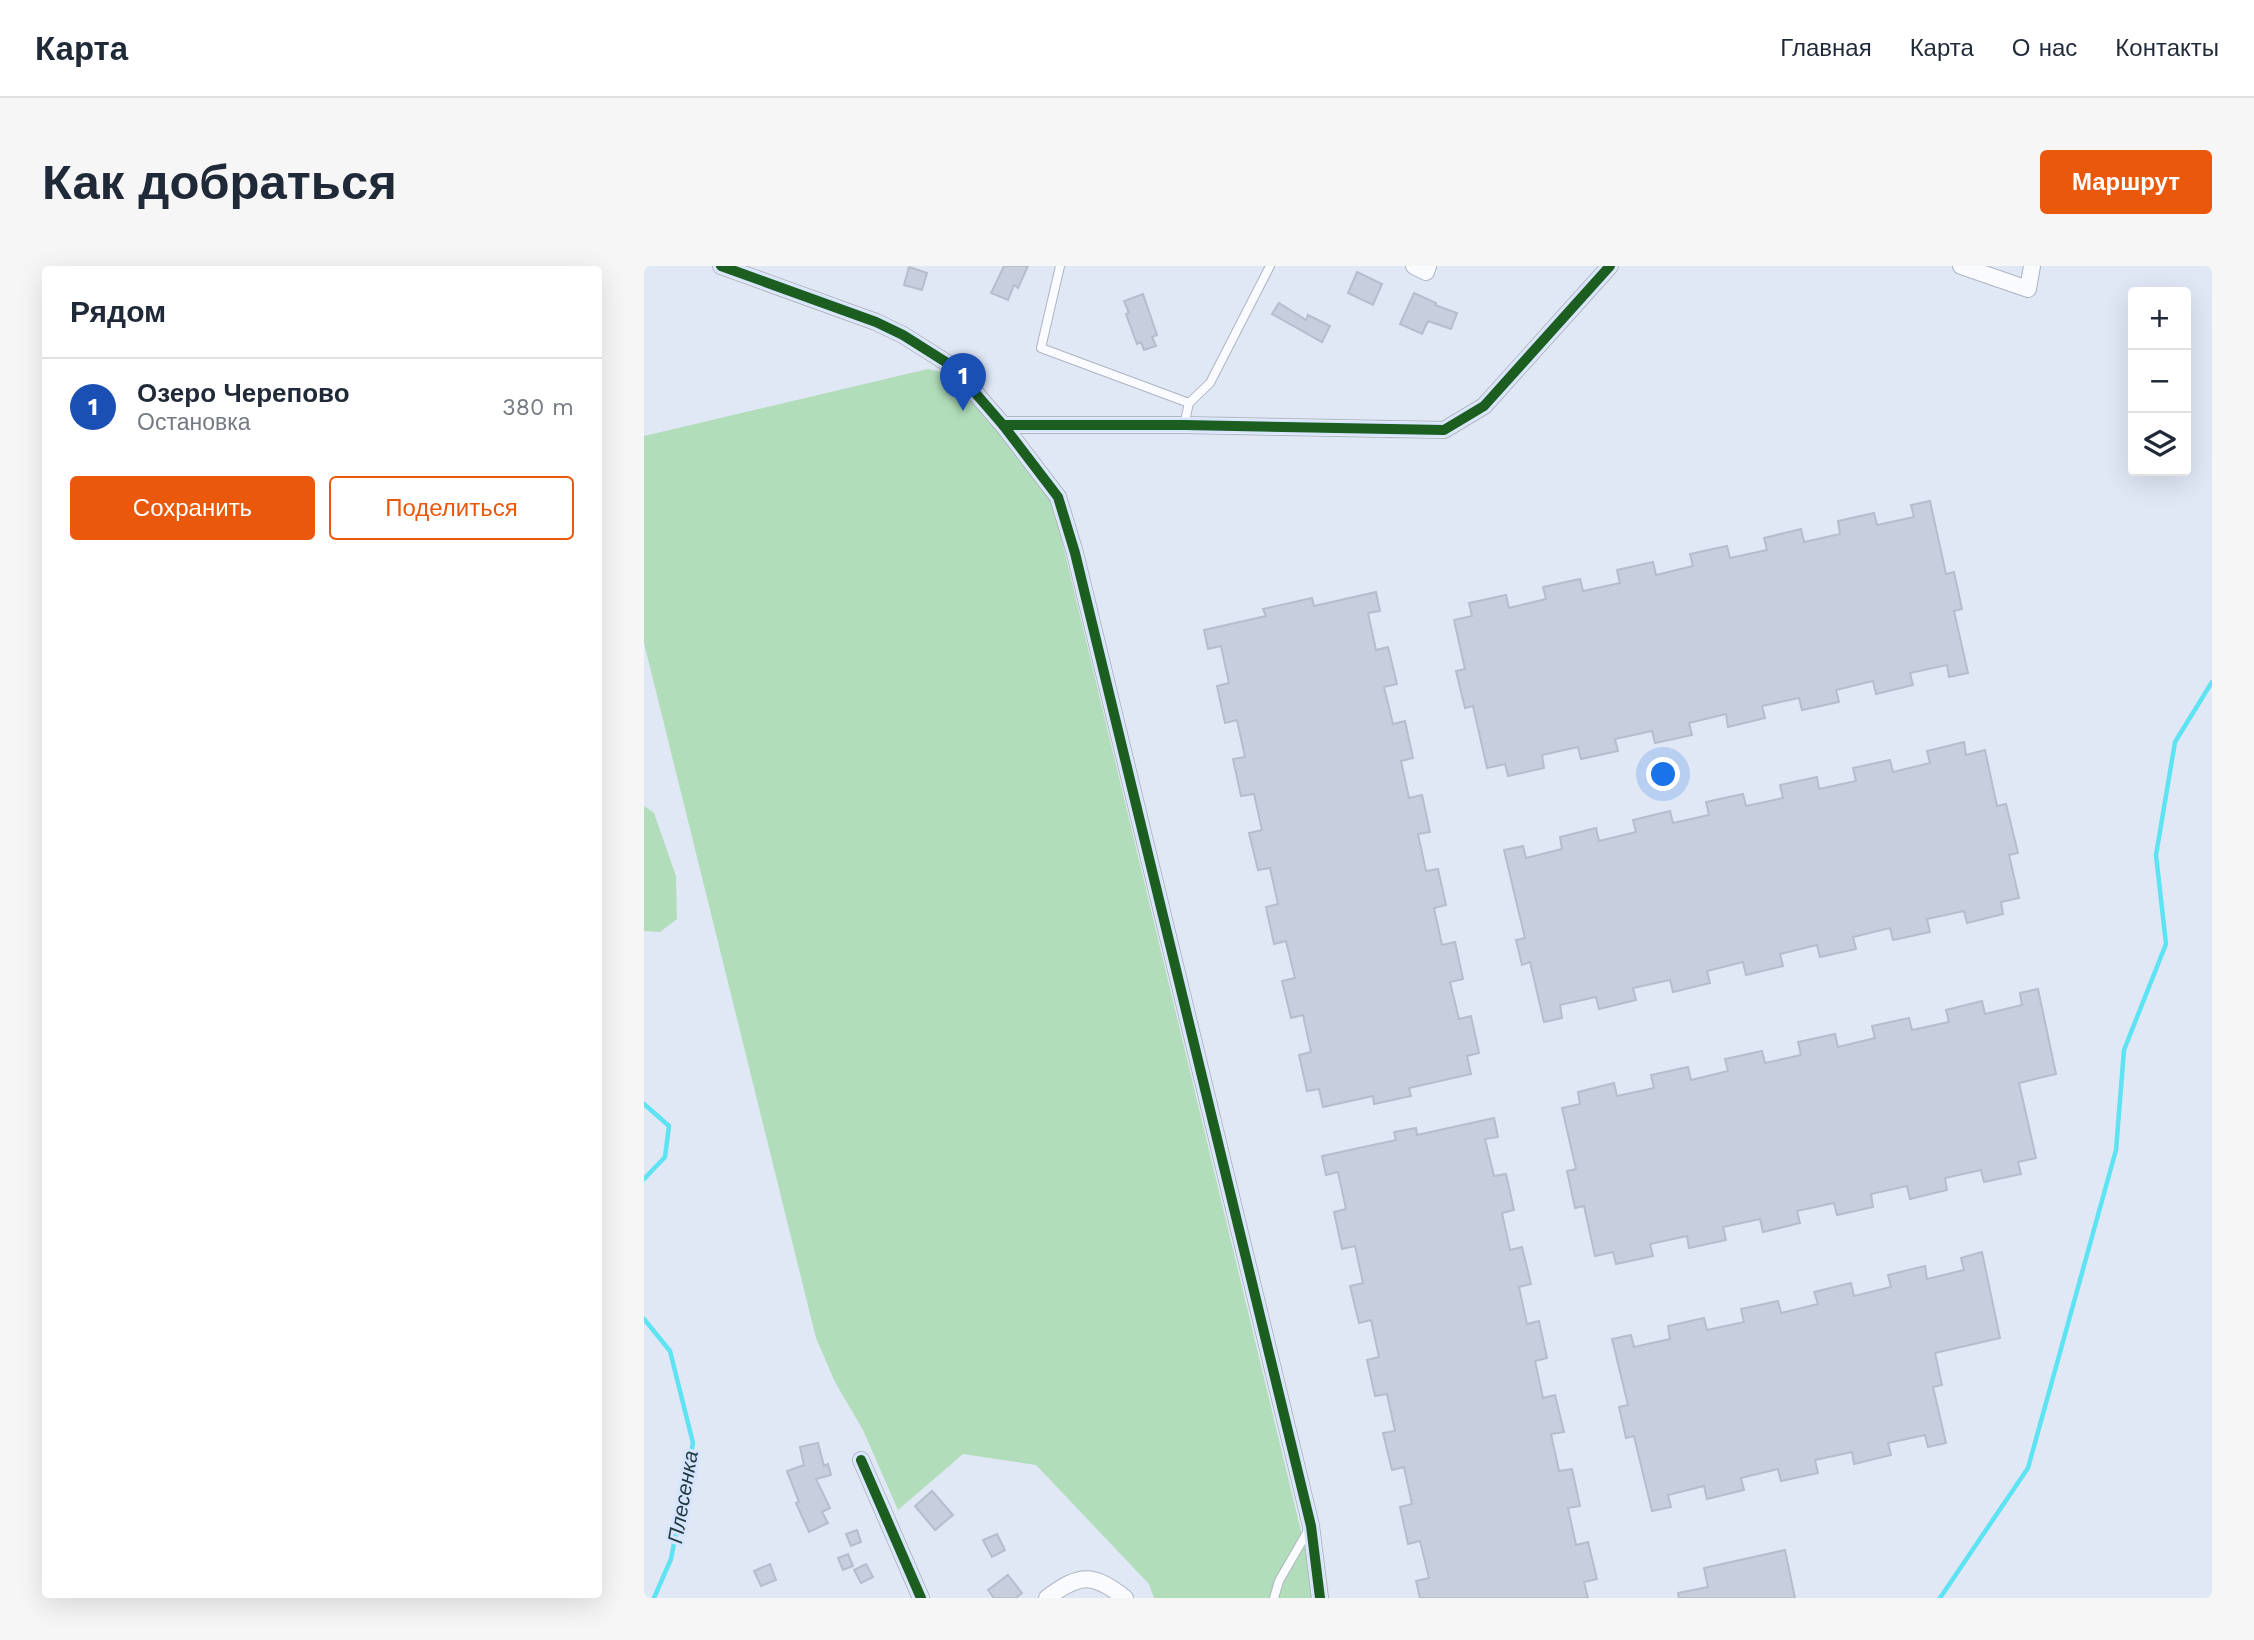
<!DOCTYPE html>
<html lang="ru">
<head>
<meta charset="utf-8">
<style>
  body { margin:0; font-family:"Work Sans",sans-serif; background:#f6f6f7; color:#1f2937 }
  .controls { position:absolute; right:21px; top:21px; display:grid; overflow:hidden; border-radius:7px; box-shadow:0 7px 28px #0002 }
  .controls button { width:63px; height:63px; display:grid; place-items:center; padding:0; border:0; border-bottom:2px solid #e0e1e3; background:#fff; color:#1f2937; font:35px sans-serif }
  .you { position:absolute; left:1020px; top:509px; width:24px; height:24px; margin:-18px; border:5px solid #fff; border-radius:50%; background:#1a73e8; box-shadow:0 0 0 10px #1a73e833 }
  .badge { display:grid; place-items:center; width:46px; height:46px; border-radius:50%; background:#ea580c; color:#fff; font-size:23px; font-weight:700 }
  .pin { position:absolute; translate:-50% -58px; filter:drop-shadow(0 2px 4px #0008) }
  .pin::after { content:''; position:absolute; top:37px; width:24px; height:21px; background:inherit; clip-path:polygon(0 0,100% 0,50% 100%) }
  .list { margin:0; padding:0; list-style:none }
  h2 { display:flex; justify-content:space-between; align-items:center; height:91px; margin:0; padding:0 28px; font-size:30px }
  h2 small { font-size:23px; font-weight:400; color:#747a83 }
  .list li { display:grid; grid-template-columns:46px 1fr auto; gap:21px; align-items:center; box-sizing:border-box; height:98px; padding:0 28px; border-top:2px solid #e0e1e3 }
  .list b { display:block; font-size:26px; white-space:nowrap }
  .list p { margin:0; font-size:23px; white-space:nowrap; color:#747a83 }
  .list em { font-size:23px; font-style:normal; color:#747a83 }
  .actions { display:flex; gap:14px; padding:21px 28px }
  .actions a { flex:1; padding:16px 0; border:2px solid #ea580c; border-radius:7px; text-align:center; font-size:24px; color:#ea580c }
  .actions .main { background:#ea580c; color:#fff }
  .icon { flex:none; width:38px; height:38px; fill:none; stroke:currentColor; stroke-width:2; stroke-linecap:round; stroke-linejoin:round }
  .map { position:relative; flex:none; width:1568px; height:1332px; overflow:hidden; border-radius:7px }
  header { display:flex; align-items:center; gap:42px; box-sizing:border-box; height:98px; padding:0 35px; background:#fff; border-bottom:2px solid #e0e1e3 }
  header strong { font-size:33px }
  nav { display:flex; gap:38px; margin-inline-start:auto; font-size:24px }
  .intro { display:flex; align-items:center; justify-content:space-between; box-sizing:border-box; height:168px; padding:0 42px }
  h1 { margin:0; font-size:49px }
  .button { padding:18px 32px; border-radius:7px; background:#ea580c; color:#fff; font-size:24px; font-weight:700 }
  main { display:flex; gap:42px; padding:0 42px }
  aside { flex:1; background:#fff; border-radius:7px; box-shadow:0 7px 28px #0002 }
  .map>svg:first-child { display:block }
  .green { fill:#b1ddba }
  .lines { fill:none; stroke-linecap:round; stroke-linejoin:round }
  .stream { stroke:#5ee3f2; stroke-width:4.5 }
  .building { fill:#c7cedd; stroke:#b6bdcb; stroke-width:2 }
  .service-casing { stroke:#adb4c1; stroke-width:10 }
  .minor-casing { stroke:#adb4c1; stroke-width:18 }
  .service { stroke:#fafbfe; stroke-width:8 }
  .minor { stroke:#fafbfe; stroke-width:16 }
  .cycleway-casing { stroke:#d7e4fe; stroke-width:15 }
  .cycleway { stroke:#1b5e20; stroke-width:10 }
  .labels { text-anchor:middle; stroke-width:6; stroke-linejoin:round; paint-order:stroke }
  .water-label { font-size:21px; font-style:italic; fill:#1f3a3d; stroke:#d7e4fe }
</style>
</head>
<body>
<header>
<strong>Карта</strong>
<nav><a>Главная</a><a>Карта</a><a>О нас</a><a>Контакты</a></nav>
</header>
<div class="intro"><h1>Как добраться</h1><a class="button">Маршрут</a></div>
<main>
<aside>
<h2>Рядом<small></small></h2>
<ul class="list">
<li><span class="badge" style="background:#1a4fb4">1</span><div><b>Озеро Черепово</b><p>Остановка</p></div><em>380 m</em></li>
</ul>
<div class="actions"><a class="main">Сохранить</a><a>Поделиться</a></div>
</aside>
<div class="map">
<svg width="1568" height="1332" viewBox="0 0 1568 1332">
  <rect width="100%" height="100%" fill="#e0e7f5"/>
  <g class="green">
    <polygon points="284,103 301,107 404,217 670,1319 669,1332 510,1332 505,1318 392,1199 319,1188 254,1244 219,1164 191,1116 172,1072 0,377 0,170"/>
    <polygon points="0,540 10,547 32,610 33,653 16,666 0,665"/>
  </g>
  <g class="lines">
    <g class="stream">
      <polyline points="0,838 25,860 21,891 0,913"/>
      <polyline points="0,1053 26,1085 49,1177 27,1293 10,1332"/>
      <polyline points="1296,1332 1384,1202 1472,884 1480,784 1522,678 1512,589 1531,476 1568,416"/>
    </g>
  </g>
  <g class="building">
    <polygon points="360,0 384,0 374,22 370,19 364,34 347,27"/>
    <polygon points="265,1 283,7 278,24 260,19"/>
    <polygon points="713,6 738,18 729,39 704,27"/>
    <polygon points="770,27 792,37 791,39 813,47 807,63 784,55 778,68 756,58"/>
    <polygon points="499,28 513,69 508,71 512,80 500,84 497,76 493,78 482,48 485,47 480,35"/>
    <polygon points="635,37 662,54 664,49 686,60 678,76 628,48"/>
    <polygon points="1286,235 1302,308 1310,306 1318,343 1310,345 1324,407 1305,411 1303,399 1266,407 1269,419 1232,428 1229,415 1192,424 1195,436 1158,444 1155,432 1118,440 1121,452 1084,461 1082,448 1045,457 1048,469 1011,477 1008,465 971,473 974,485 937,493 934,481 898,489 900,502 864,510 861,498 843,502 829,440 821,442 812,405 821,403 810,354 828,350 825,337 862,329 865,342 902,333 899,321 936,313 939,325 976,317 973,304 1009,296 1012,309 1049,300 1046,288 1083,280 1086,292 1123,284 1120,272 1157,263 1160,276 1196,268 1194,255 1230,247 1233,259 1270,251 1267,239"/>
    <polygon points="732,326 736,345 724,347 732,384 744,381 753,418 740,421 749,458 761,455 769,492 757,495 765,532 778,529 786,566 774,568 782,605 794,603 802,639 790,642 798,679 811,676 819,713 806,716 815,753 827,750 835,787 823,790 827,808 765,822 767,830 730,838 729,830 679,841 675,823 663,825 655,789 667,786 659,749 647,752 638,715 651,712 642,675 630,678 622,641 634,638 626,602 614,604 605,567 618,564 610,528 597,530 589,493 601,491 593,454 581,457 573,420 585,417 577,380 564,383 560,364 622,350 619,343 668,332 670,340"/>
    <polygon points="1320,476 1322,489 1341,484 1353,540 1362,538 1374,587 1365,589 1375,632 1357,636 1359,648 1323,657 1320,645 1283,653 1286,666 1249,674 1246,662 1209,671 1212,683 1176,691 1173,679 1136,688 1139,700 1102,709 1099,696 1063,705 1066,717 1029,726 1026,714 989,722 992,734 955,743 952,731 916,739 918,752 900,756 886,696 878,699 872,674 881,672 860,584 879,580 882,592 918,583 916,571 952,562 955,575 992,566 989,554 1026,545 1029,557 1065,549 1062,536 1099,528 1102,540 1139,532 1136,519 1173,511 1175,523 1212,515 1209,502 1246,494 1249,506 1286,497 1283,485"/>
    <polygon points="1394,723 1412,808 1375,817 1392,892 1374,896 1377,908 1340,916 1337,904 1301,912 1303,924 1266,933 1263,920 1227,928 1229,941 1193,949 1190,937 1153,945 1156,957 1119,966 1116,953 1079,961 1082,974 1045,982 1043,970 1006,978 1009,990 972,998 969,986 951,990 940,940 931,942 923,905 932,903 918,842 936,838 934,826 970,817 973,830 1010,822 1007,809 1044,801 1047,814 1084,805 1081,793 1118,785 1121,797 1157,789 1154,776 1191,768 1194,781 1231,772 1228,760 1265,752 1268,764 1305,756 1302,744 1338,735 1341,748 1378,739 1376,727"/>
    <polygon points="850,852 854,871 841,873 850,910 862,908 870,944 858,947 866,984 878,981 887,1018 875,1021 883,1058 895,1055 903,1092 891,1095 899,1132 911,1129 920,1166 907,1168 915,1205 928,1203 936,1240 924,1242 932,1279 944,1276 953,1313 940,1316 944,1332 776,1332 772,1315 785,1312 776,1275 764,1278 756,1241 768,1238 760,1201 748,1204 739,1167 751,1165 743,1128 731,1130 723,1094 735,1091 727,1054 715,1057 706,1020 719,1017 711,980 698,983 690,946 702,943 694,906 682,909 678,890 752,874 750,866 772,862 773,869"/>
    <polygon points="1338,986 1356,1072 1291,1087 1298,1119 1289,1121 1302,1177 1284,1181 1281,1169 1244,1177 1247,1189 1210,1198 1208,1186 1171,1194 1174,1207 1137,1215 1134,1203 1097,1212 1100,1224 1063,1233 1060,1220 1024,1229 1027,1241 1008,1245 990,1170 982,1172 975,1141 984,1139 968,1073 987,1069 990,1081 1026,1073 1024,1060 1060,1052 1063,1064 1100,1056 1097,1043 1134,1035 1137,1047 1174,1038 1170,1026 1207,1017 1210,1030 1247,1021 1244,1009 1281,1000 1283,1013 1320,1004 1317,992"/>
    <polygon points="174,1177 180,1200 184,1198 187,1209 172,1213 186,1242 178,1246 184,1257 165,1266 152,1237 155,1236 143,1205 160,1199 156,1181"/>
    <polygon points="288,1225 309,1249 291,1264 271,1240"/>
    <polygon points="213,1264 217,1276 207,1280 202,1268"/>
    <polygon points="353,1268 361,1284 348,1291 339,1274"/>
    <polygon points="1141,1284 1151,1332 1035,1332 1034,1327 1064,1321 1060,1302"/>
    <polygon points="204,1288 209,1300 199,1304 194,1292"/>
    <polygon points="126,1298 132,1314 117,1320 110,1305"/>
    <polygon points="222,1298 229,1311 217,1317 210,1304"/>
    <polygon points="364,1309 378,1327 372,1332 350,1332 344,1324"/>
  </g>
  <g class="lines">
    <g class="service-casing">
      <g id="service">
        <polyline points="416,0 397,82 545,137 566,117 626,0"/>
        <polyline points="540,159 545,137"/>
        <polyline points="630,1332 635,1315 665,1263"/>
      </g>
    </g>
    <g class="minor-casing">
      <g id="minor">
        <polyline points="77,0 232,56 259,69 308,100 359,159 414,231 431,287 667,1260 676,1332"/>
        <polyline points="770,0 782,6 784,0"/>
        <polyline points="1317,0 1384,23 1388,0"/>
        <polyline points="359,159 540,159 800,164 840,140 966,0"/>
        <polyline points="217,1194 277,1332"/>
        <path d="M403 1332C436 1307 449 1307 481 1332"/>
      </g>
    </g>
    <use href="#service" class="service"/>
    <use href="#minor" class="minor"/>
    <g class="cycleway-casing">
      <g id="cycleway">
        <polyline points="77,0 232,56 259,69 308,100 359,159 414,231 431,287 667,1260 676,1332"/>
        <polyline points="359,159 540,159 800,164 840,140 966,0"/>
        <polyline points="217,1194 277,1332"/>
      </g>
    </g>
    <use href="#cycleway" class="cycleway"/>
  </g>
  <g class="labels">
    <g class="water-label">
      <text transform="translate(39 1231) rotate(-80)" y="7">Плесенка</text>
    </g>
  </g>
</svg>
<div class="controls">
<button>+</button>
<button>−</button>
<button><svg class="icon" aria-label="layers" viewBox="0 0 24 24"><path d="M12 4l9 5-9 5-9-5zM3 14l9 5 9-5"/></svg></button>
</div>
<div class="you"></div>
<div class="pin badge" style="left:319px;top:145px;background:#1a4fb4">1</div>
</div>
</main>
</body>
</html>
